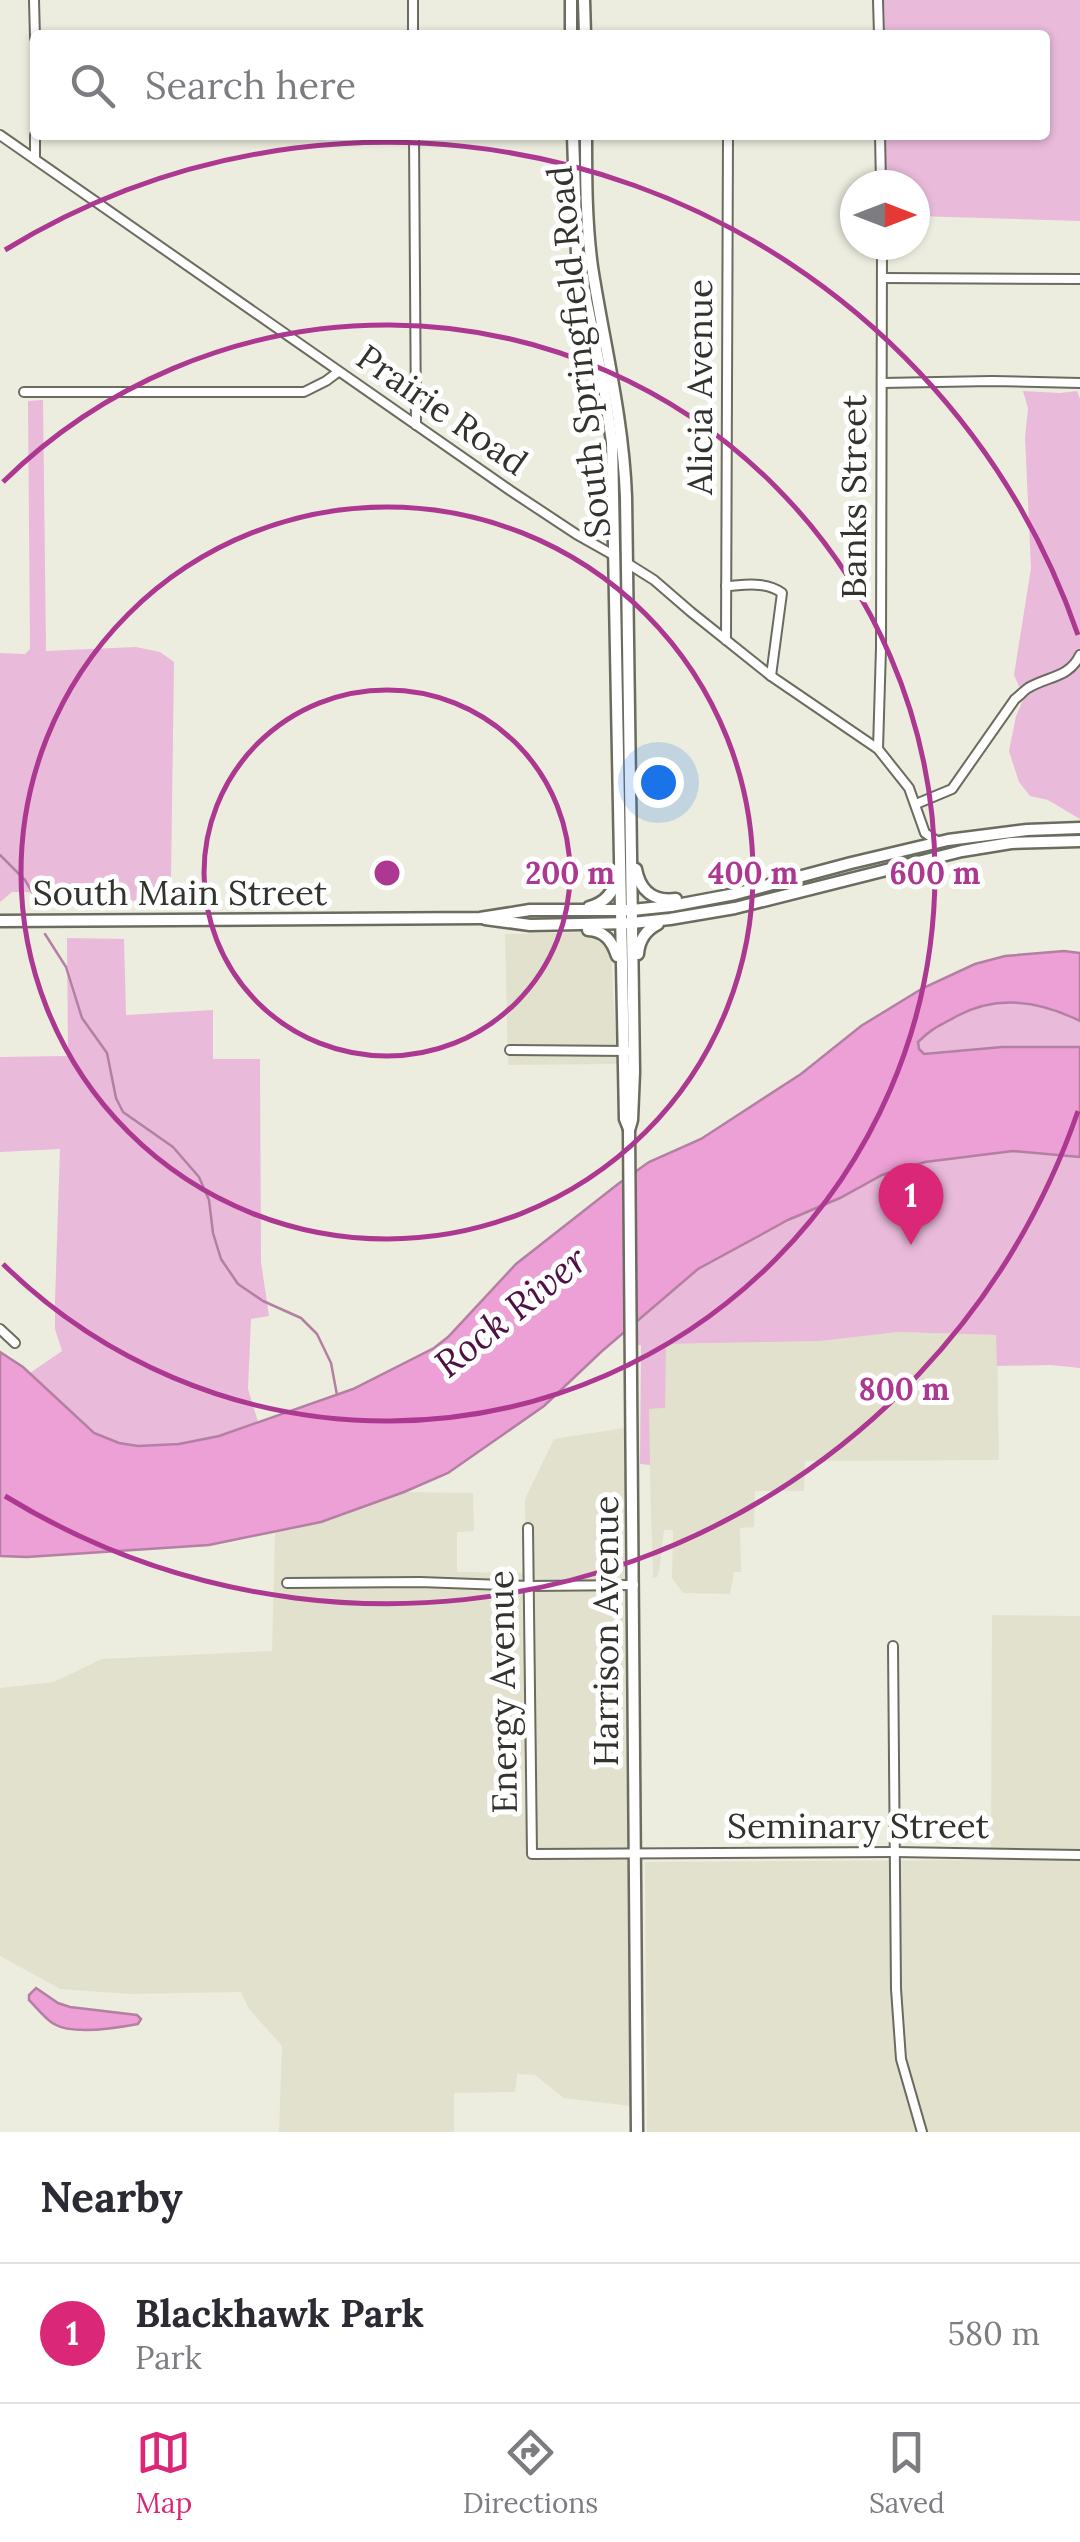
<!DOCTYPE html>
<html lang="en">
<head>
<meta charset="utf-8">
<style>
  body { margin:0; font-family:Lora,serif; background:#f7f7f7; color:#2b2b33 }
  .compass { position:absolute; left:840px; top:170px; width:90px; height:90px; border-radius:50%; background:#fff; box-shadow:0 2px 8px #0004; rotate:90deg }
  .you { position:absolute; left:658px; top:782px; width:35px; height:35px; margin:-25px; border:8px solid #fff; border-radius:50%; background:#1a73e8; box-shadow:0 0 0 15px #1a73e833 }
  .badge { display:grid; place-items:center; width:65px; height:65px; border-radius:50%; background:#db2777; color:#fff; font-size:32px; font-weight:700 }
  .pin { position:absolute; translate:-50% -82px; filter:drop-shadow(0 2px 5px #0008) }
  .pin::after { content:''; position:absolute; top:52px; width:35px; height:30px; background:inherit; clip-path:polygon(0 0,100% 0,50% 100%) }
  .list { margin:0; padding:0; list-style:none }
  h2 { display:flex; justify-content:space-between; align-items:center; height:130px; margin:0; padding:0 40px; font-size:42px }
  h2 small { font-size:32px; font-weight:400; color:#7c7c81 }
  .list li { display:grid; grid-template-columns:65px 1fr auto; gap:30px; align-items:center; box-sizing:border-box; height:140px; padding:0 40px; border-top:2px solid #e1e1e2 }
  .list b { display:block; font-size:38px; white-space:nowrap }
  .list p { margin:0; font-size:32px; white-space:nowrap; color:#7c7c81 }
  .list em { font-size:32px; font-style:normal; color:#7c7c81 }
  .icon { flex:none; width:55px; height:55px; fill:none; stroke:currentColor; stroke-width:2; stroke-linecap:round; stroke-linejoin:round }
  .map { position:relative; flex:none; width:1080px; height:2132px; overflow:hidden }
  .search { position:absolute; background:#fff; box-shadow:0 2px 8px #0004; left:30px; right:30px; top:30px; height:110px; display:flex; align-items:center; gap:25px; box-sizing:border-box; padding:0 35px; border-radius:10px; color:#7c7c81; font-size:38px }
  .sheet { height:270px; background:#fff }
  nav { display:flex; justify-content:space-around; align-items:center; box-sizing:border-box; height:140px; border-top:2px solid #e1e1e2; background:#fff; font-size:28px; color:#7c7c81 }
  nav a { display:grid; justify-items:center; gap:5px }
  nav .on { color:#db2777 }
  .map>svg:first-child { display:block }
  .built { fill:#e1e1cd }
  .green { fill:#e9bada }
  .water { fill:#eca0d5; stroke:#b47fa3; stroke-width:2.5 }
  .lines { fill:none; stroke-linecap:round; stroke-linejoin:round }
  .stream { stroke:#b47fa3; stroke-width:2.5 }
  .minor-casing { stroke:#6b6b5f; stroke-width:12 }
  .major-casing { stroke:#6b6b5f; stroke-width:15 }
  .minor { stroke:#fff; stroke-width:8 }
  .major { stroke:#fff; stroke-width:10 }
  .ring { fill:none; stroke:#ac3891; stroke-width:5 }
  .labels { text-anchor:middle; stroke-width:10; stroke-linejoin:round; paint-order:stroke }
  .street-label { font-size:35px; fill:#33332e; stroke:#fff }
  .water-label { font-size:38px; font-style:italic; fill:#511043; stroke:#fff }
  .centre { fill:#ac3891; stroke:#fff; stroke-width:5 }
  .ring-label { font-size:30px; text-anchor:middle; font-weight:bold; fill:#ac3891; stroke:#fff; stroke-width:10; stroke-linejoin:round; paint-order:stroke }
</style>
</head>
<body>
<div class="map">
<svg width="1080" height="2132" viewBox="0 0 1080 2132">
  <rect width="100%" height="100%" fill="#eceddf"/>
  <g class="built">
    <polygon points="587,932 601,938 611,950 617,1064 508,1065 505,934"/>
    <polygon points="898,1332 997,1335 999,1460 805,1461 804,1491 755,1491 754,1527 740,1528 741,1572 734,1572 730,1594 683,1593 672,1578 673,1530 664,1530 659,1572 657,1577 653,1578 648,1409 665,1408 665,1344 821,1341"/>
    <polygon points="624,1428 631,2106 564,2098 535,2075 517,2074 515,2092 454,2093 454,2132 279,2132 282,2046 249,2009 241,1992 130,1994 60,1989 0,1956 0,1688 54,1682 102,1659 272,1651 275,1533 321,1522 404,1492 473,1493 474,1531 457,1532 457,1572 526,1573 525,1499 554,1439"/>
    <polygon points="992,1615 1080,1616 1080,2132 647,2132 645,1862 991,1860"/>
  </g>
  <g class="green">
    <polygon points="884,0 1080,0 1080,221 915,216 915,185 886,185 886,135 1045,135 1045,35 885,35"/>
    <polygon points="1023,391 1060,393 1077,391 1080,399 1080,819 1048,800 1030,796 1019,782 1009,751 1016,716 1024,698 1014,675 1031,568 1025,437 1028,408"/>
    <polygon points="43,400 46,651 136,647 160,652 174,662 171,878 164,904 64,893 12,892 0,902 0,653 25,654 30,649 28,401"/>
    <path d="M67 938 124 939 126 1015 213 1010V1059H260L261 1262 269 1316 251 1319 248 1389 258 1422C212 1438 138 1462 92 1432 69 1416 50 1392 30 1373L62 1351 55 1329V1302L60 1149 0 1152V1057L68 1056Z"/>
    <path d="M1009 1001 1031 1003 1080 1021V1047H1002L924 1054 919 1049 918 1042C942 1018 975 1005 1009 1001Z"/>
    <polygon points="1014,1151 1080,1157 1080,1368 1051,1365 997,1366 996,1335 898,1332 821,1341 666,1344 665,1408 649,1409 650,1465 640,1464 641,1345 636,1345 636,1321 698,1269 725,1253 882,1175 925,1162 949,1157"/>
  </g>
  <g class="water">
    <path d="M1064 951 1080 953V1021C1040 1001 998 994 957 1016 940 1026 933 1027 918 1042L919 1049 924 1054 1002 1047H1080V1157L1013 1151 925 1162 882 1175 840 1198 788 1220 698 1269 601 1352 544 1406 448 1473 404 1492 321 1522 209 1545 27 1557 0 1556V1352L23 1367 94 1433 119 1443 138 1446 179 1444 219 1436 353 1389 434 1348 448 1337 516 1264 618 1184 649 1162 701 1139 801 1074 861 1026 923 988 975 964 1005 956Z"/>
    <path d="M36 1988 58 2003 70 2007 137 2015 141 2019 138 2024C117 2028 73 2035 54 2024 45 2019 37 2008 29 2000V1995Z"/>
  </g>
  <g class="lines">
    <g class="stream">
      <polyline points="0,855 25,880 42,909"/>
      <polyline points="45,934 66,967 82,1018 107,1053 116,1098 123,1112 173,1147 199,1177 209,1200 213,1233 221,1259 238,1284 263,1301 301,1318 317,1334 331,1363 337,1395"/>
    </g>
    <g class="minor-casing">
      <g id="minor">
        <polyline points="34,0 35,38"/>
        <polyline points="413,0 413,35"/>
        <polyline points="878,0 879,35"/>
        <polyline points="0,135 511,491 576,534 615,556"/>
        <polyline points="414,135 416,425"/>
        <polyline points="880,135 881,185"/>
        <polyline points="35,159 35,135"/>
        <polyline points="882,278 1080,279"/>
        <polyline points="882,383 992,381 1080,383"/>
        <polyline points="24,392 304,392 326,381 338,372"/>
        <polyline points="627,563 654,580 691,612 771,676 878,749 909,788 925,833 937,841"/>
        <path d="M726 586C745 585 766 581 782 593L771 676"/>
        <polyline points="726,640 728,135"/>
        <polyline points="878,749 881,648 882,245"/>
        <path d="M916 804 952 789 1015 699C1017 698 1026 689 1028 688 1048 676 1069 678 1080 655"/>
        <polyline points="510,1050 629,1051"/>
        <polyline points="0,1329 15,1343"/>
        <polyline points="528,1528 532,1854 894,1852 1080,1855"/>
        <polyline points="287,1583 420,1582 530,1586 634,1585"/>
        <polyline points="893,1646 896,1989 901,2059 922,2132"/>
      </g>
    </g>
    <g class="major-casing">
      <g id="major">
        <polyline points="571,0 571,35"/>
        <polyline points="584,0 585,35"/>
        <polyline points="573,135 577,255 604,388 612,442 625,1119 629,1129"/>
        <path d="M586 135C586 179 586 223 592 267 604 344 623 417 626 497L634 1072 632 1120 629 1130 637 2132"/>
        <path d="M636 869C640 891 654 902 676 899"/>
        <path d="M589 907C604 903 614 893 616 877"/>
        <polyline points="485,919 530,925 632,923 670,919 735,908 962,851 1011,843 1080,841"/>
        <polyline points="0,921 480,918 530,910 632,910 671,906 735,894 851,863 948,840 1027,830 1080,828"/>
        <path d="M588 930C605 931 612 941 617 956"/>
        <path d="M638 954C639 940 646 930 658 924"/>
      </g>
    </g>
    <use href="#minor" class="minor"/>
    <use href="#major" class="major"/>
  </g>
  <g class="ring">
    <circle cx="387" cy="873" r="183"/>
    <circle cx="387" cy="873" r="366"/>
    <path d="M3 482A548 548 0 1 1 3 1264"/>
    <path d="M1078 1111A731 731 0 0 1 5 1496M5 250A731 731 0 0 1 1078 635"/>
  </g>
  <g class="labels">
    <g class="street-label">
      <text transform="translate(579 352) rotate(-96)" y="12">South Springfield Road</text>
      <text transform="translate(700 387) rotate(-90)" y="12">Alicia Avenue</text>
      <text transform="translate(442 410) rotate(35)" y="12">Prairie Road</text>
      <text transform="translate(854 497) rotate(-90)" y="12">Banks Street</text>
      <text x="180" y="905">South Main Street</text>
      <text transform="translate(606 1631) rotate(-90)" y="12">Harrison Avenue</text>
      <text transform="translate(503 1692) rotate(-91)" y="12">Energy Avenue</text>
      <text x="858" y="1838">Seminary Street</text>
    </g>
    <g class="water-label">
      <text transform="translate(511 1312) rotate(-39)" y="13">Rock River</text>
    </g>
  </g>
  <circle cx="387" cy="873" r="15" class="centre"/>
  <g class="ring-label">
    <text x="570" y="884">200 m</text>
    <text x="753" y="884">400 m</text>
    <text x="935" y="884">600 m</text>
    <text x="904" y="1400">800 m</text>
  </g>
</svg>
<svg class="compass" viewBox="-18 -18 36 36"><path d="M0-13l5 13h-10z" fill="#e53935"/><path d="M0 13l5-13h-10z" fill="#7c7c81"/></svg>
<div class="you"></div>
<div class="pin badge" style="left:911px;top:1245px">1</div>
<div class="search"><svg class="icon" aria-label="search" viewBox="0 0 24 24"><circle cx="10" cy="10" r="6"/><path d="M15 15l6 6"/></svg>Search here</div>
</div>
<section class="sheet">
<h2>Nearby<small></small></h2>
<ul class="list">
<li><span class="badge">1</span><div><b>Blackhawk Park</b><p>Park</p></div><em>580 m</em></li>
</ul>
</section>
<nav>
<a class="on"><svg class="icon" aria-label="map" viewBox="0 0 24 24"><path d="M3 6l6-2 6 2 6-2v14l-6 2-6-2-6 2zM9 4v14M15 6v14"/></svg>Map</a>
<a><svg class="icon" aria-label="directions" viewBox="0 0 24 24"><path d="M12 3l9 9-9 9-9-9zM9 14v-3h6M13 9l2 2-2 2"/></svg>Directions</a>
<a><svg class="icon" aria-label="saved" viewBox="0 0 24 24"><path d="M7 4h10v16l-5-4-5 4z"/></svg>Saved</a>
</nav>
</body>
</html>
